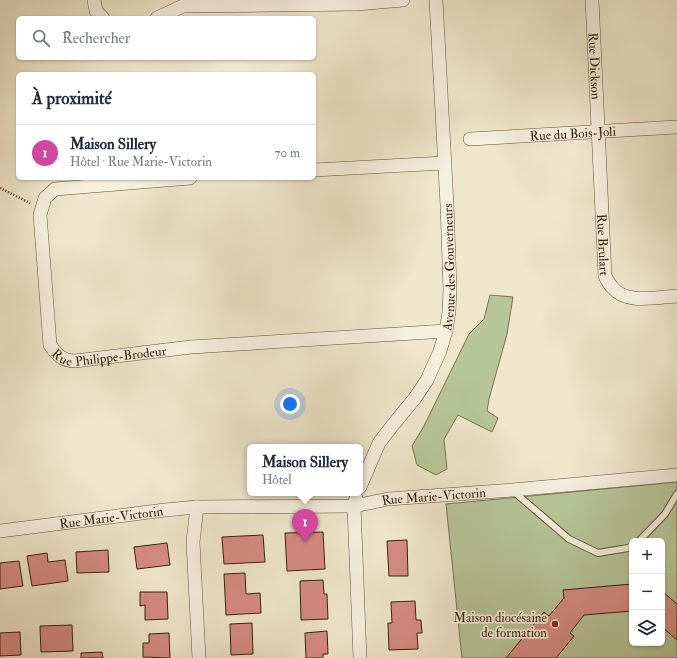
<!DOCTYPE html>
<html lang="fr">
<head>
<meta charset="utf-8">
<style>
  body { margin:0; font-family:"IM FELL Double Pica",serif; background:#f6f6f7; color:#1f2937 }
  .controls { position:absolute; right:12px; bottom:12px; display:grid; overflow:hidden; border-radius:6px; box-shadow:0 1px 3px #0004 }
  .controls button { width:36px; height:36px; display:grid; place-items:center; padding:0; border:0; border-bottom:1px solid #e0e1e3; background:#fff; color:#1f2937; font:20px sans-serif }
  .you { position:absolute; left:290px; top:404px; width:14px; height:14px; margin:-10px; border:3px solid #fff; border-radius:50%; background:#1a73e8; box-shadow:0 0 0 6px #1a73e833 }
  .badge { display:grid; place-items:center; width:26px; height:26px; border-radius:50%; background:#8f2418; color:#fff; font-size:13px; font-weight:700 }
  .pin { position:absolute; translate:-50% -33px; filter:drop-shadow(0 1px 2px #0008) }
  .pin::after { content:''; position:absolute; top:21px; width:14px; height:12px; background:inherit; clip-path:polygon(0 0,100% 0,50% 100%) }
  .popup { position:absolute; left:247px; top:444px; width:116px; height:52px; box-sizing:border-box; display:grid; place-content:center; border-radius:6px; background:#fff; filter:drop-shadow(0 1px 3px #0005); font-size:13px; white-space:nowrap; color:#747a83 }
  .popup b { font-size:15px; color:#1f2937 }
  .popup::after { content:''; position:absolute; left:50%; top:100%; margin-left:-8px; border:8px solid transparent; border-top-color:#fff }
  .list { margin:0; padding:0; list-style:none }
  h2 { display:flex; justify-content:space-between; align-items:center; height:52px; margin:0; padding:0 16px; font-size:17px }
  h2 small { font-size:13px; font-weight:400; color:#747a83 }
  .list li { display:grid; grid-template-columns:26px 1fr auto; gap:12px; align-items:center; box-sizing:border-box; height:56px; padding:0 16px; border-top:1px solid #e0e1e3 }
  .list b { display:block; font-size:15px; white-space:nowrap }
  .list p { margin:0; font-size:13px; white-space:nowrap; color:#747a83 }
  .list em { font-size:13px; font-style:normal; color:#747a83 }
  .icon { flex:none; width:22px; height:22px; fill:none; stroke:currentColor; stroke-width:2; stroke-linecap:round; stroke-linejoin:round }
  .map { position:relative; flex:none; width:677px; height:658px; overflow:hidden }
  .search { position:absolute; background:#fff; box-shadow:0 1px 3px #0004; left:16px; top:16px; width:300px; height:44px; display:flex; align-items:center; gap:10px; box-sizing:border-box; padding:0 14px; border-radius:6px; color:#747a83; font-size:15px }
  .panel { position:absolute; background:#fff; box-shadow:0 1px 3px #0004; left:16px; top:72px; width:300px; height:108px; border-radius:6px }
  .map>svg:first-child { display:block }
  .green { fill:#b7c699; stroke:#787452; fill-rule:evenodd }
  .building { fill:#d68b84; stroke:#38230a }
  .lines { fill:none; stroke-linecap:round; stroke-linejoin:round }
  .service-casing { stroke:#66543a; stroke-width:8 }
  .minor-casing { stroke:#66543a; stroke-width:14 }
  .path { stroke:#38230a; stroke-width:2.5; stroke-dasharray:1 2; stroke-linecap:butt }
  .service { stroke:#f5efde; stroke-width:6 }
  .minor { stroke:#f5efde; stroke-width:13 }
  .poi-dot { fill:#8f2418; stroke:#f5efde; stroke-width:1.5 }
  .labels { text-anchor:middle; stroke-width:3.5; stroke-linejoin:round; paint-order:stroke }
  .street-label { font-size:13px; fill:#38230a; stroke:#f5efde }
  .poi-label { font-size:13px; fill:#38230a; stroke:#f5efde; text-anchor:end }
</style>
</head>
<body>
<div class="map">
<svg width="677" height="658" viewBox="0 0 677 658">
  <rect width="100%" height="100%" fill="#efe6cc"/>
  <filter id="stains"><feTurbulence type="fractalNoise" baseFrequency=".005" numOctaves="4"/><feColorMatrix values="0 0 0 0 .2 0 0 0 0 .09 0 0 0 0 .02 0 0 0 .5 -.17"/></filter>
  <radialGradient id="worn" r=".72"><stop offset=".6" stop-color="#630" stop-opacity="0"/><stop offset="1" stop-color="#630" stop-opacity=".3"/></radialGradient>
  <g class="green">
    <polygon points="490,295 513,297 507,334 489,399 487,411 498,418 492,432 458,415 444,439 447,469 436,475 417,465 412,446 424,426 469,334 484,319"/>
    <path d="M677 482V658H462L446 504ZM632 541H662V643H632Z"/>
  </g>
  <g class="building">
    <polygon points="323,532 325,569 287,571 285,533"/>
    <polygon points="263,535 265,562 224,564 222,537"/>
    <polygon points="407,540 408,576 389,576 387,541"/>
    <polygon points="167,543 170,565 137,569 134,547"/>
    <polygon points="108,550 109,572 77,573 76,552"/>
    <polygon points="47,553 48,562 65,560 68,581 32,586 27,556"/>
    <polygon points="19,561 23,586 0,589 0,563"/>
    <polygon points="245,573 246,594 260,593 261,613 226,615 224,574"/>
    <polygon points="323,580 324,594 327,594 328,619 301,620 300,581"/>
    <polygon points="632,584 632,611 584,615 570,633 574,636 556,658 506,658 544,612 549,616 564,598 563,590"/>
    <polygon points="662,591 677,604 677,640 662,627"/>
    <polygon points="140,592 167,592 168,619 145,620 145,605 140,606"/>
    <polygon points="415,601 416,620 421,620 422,633 417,633 418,649 389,650 388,623 392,623 391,602"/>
    <polygon points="252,623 253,654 231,655 230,624"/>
    <polygon points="72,625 73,651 41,652 40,626"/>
    <polygon points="327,631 328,654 323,654 323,658 306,658 305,633"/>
    <polygon points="20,632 21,655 0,656 0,633"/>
    <polygon points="169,633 170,658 143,657 143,643 149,643 149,634"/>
    <polygon points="102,652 103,658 81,658 81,653"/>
  </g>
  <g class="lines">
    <g class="service-casing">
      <g id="service">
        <polyline points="513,491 569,539 598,553 628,548 632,546"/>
        <polyline points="639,541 665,514 677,494"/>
      </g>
    </g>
    <g class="minor-casing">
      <g id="minor">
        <polyline points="94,0 96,11 103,18"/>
        <path id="s1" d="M592 0 605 276C607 280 609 284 612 287 626 305 657 297 677 296"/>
        <polyline points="157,18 183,6 356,4 403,0"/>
        <path id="s2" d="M470 139 677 127"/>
        <polyline points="314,170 444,163"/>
        <path id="s3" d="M190 178 55 189 45 198 40 215 50 345C57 355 63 361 75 361L191 347 446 331"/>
        <path id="s4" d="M360 487 379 443 392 426 415 398 427 380 440 351 446 331 449 312 450 289 447 205 436 0"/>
        <polyline points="356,498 354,506 360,658"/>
        <polyline points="197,507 193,542 199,658"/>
        <path id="s5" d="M0 531 165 510 197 507 354 506 388 499 512 490 677 475"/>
      </g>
    </g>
    <polyline class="path" points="0,188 30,203"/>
    <use href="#service" class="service"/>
    <use href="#minor" class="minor"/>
  </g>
  <circle class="poi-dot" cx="555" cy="624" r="4"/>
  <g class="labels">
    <g class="street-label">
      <text dy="5" stroke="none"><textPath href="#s1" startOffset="66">Rue Dickson</textPath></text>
      <text dy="5" stroke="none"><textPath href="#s2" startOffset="103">Rue du Bois-Joli</textPath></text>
      <text dy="5" stroke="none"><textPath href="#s1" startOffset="245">Rue Brulart</textPath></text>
      <text dy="5" stroke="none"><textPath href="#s4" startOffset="244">Avenue des Gouverneurs</textPath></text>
      <text dy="5" stroke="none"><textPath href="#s3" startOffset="362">Rue Philippe-Brodeur</textPath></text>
      <text dy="5" stroke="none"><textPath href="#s5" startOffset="436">Rue Marie-Victorin</textPath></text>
      <text dy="5" stroke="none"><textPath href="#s5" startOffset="112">Rue Marie-Victorin</textPath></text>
    </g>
    <g class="poi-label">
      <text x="547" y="622">Maison diocésaine<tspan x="547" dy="15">de formation</tspan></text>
    </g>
  </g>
  <rect width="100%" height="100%" filter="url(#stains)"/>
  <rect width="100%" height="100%" fill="url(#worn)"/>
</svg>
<div class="controls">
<button>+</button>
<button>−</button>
<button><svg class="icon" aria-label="layers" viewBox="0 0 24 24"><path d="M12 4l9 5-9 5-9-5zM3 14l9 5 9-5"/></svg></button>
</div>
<div class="you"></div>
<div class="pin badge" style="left:305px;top:542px;background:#d1479c">1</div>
<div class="popup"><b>Maison Sillery</b>Hôtel</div>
<div class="search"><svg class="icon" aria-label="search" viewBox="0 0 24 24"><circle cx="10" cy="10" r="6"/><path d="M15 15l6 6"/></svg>Rechercher</div>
<section class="panel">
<h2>À proximité<small></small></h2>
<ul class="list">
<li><span class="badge" style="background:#d1479c">1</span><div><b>Maison Sillery</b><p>Hôtel · Rue Marie-Victorin</p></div><em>70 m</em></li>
</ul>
</section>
</div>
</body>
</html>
